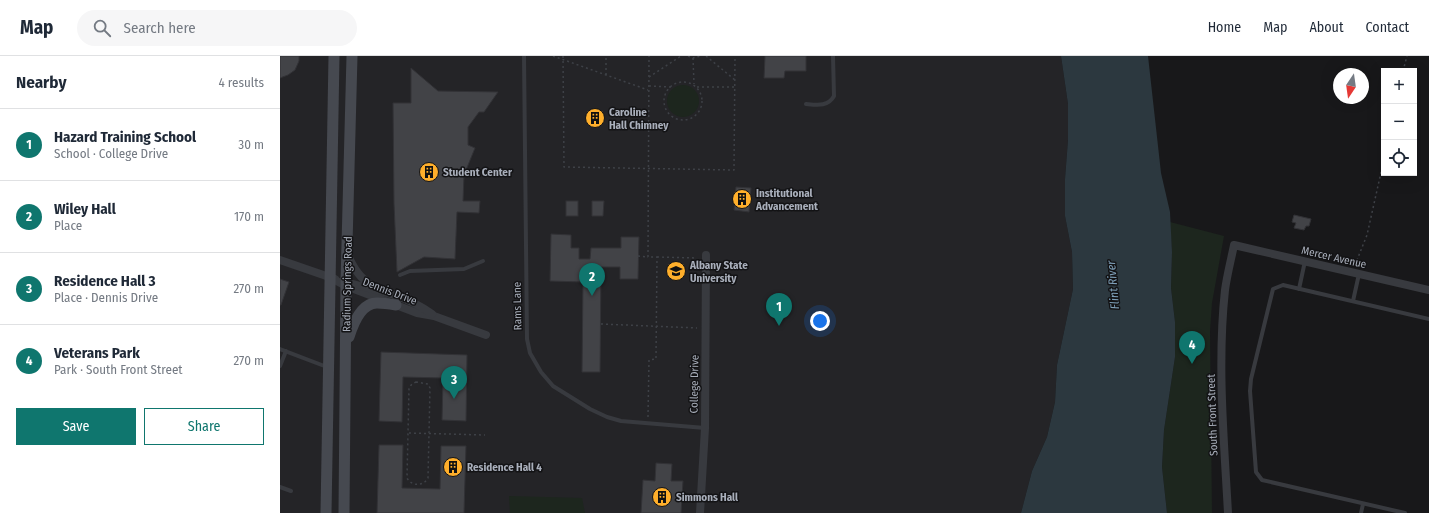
<!DOCTYPE html>
<html lang="en">
<head>
<meta charset="utf-8">
<style>
  body { margin:0; font-family:"Fira Sans Condensed",sans-serif; background:#f6f6f7; color:#1f2937 }
  .controls { position:absolute; right:12px; top:12px; display:grid; overflow:hidden; border-radius:0px; box-shadow:0 4px 16px #0002 }
  .controls button { width:36px; height:36px; display:grid; place-items:center; padding:0; border:0; border-bottom:1px solid #e0e1e3; background:#fff; color:#1f2937; font:20px sans-serif }
  .compass { position:absolute; left:1053px; top:12px; width:36px; height:36px; border-radius:50%; background:#fff; box-shadow:0 4px 16px #0002; rotate:193deg }
  .you { position:absolute; left:540px; top:265px; width:14px; height:14px; margin:-10px; border:3px solid #fff; border-radius:50%; background:#1a73e8; box-shadow:0 0 0 6px #1a73e833 }
  .badge { display:grid; place-items:center; width:26px; height:26px; border-radius:50%; background:#0f766e; color:#fff; font-size:13px; font-weight:700 }
  .pin { position:absolute; translate:-50% -33px; filter:drop-shadow(0 1px 2px #0008) }
  .pin::after { content:''; position:absolute; top:21px; width:14px; height:12px; background:inherit; clip-path:polygon(0 0,100% 0,50% 100%) }
  .list { margin:0; padding:0; list-style:none }
  h2 { display:flex; justify-content:space-between; align-items:center; height:52px; margin:0; padding:0 16px; font-size:17px }
  h2 small { font-size:13px; font-weight:400; color:#747a83 }
  .list li { display:grid; grid-template-columns:26px 1fr auto; gap:12px; align-items:center; box-sizing:border-box; height:72px; padding:0 16px; border-top:1px solid #e0e1e3 }
  .list b { display:block; font-size:15px; white-space:nowrap }
  .list p { margin:0; font-size:13px; white-space:nowrap; color:#747a83 }
  .list em { font-size:13px; font-style:normal; color:#747a83 }
  .actions { display:flex; gap:8px; padding:12px 16px }
  .actions a { flex:1; padding:9px 0; border:1px solid #0f766e; border-radius:0px; text-align:center; font-size:14px; color:#0f766e }
  .actions .main { background:#0f766e; color:#fff }
  .icon { flex:none; width:22px; height:22px; fill:none; stroke:currentColor; stroke-width:2; stroke-linecap:round; stroke-linejoin:round }
  .map { position:relative; flex:none; width:1149px; height:457px; overflow:hidden }
  header { display:flex; align-items:center; gap:24px; box-sizing:border-box; height:56px; padding:0 20px; background:#fff; border-bottom:1px solid #e0e1e3 }
  header strong { font-size:19px }
  nav { display:flex; gap:22px; margin-inline-start:auto; font-size:14px }
  .search { width:280px; height:36px; background:#f6f6f7; display:flex; align-items:center; gap:10px; box-sizing:border-box; padding:0 14px; border-radius:22px; color:#747a83; font-size:15px }
  main { display:flex }
  aside { flex:1; background:#fff }
  .map>svg:first-child { display:block }
  .built { fill:#242427 }
  .green { fill:#1d261e }
  .water { fill:#2c383f }
  .building { fill:#424347; stroke:#323236 }
  .lines { fill:none; stroke-linecap:round; stroke-linejoin:round }
  .path { stroke:#3e4147; stroke-width:1.5; stroke-dasharray:2 3; stroke-linecap:butt }
  .service { stroke:#383a3f; stroke-width:4 }
  .minor { stroke:#383a3f; stroke-width:8 }
  .secondary { stroke:#464950; stroke-width:11 }
  .labels { text-anchor:middle; stroke-width:3; stroke-linejoin:round; paint-order:stroke }
  .poi-label { font-size:11px; font-weight:bold; fill:#a9afbb; stroke:#131315; text-anchor:start }
  .street-label { font-size:11px; fill:#a9afbb; stroke:#131315 }
  .water-label { font-size:12px; font-style:italic; fill:#7e9fb8; stroke:#131315 }
</style>
</head>
<body>
<header>
<strong>Map</strong>
<div class="search"><svg class="icon" aria-label="search" viewBox="0 0 24 24"><circle cx="10" cy="10" r="6"/><path d="M15 15l6 6"/></svg>Search here</div>
<nav><a>Home</a><a>Map</a><a>About</a><a>Contact</a></nav>
</header>
<main>
<aside>
<h2>Nearby<small>4 results</small></h2>
<ul class="list">
<li><span class="badge">1</span><div><b>Hazard Training School</b><p>School · College Drive</p></div><em>30 m</em></li>
<li><span class="badge">2</span><div><b>Wiley Hall</b><p>Place</p></div><em>170 m</em></li>
<li><span class="badge">3</span><div><b>Residence Hall 3</b><p>Place · Dennis Drive</p></div><em>270 m</em></li>
<li><span class="badge">4</span><div><b>Veterans Park</b><p>Park · South Front Street</p></div><em>270 m</em></li>
</ul>
<div class="actions"><a class="main">Save</a><a>Share</a></div>
</aside>
<div class="map">
<svg width="1149" height="457" viewBox="0 0 1149 457">
  <rect width="100%" height="100%" fill="#18181a"/>
  <polygon class="built" points="0,0 781,0 788,48 788,84 785,123 785,160 792,196 793,233 777,309 775,346 767,381 752,415 741,457 0,457"/>
  <g class="green">
    <circle cx="403" cy="45" r="16"/>
    <polygon points="890,166 944,180 932,247 930,275 932,457 887,457 882,411 884,374 895,301 895,266 891,232 892,196"/>
    <polygon points="229,440 302,442 305,457 230,457"/>
  </g>
  <polygon class="water" points="781,0 868,0 881,117 890,156 892,196 891,232 895,266 895,301 884,374 882,411 887,457 741,457 752,415 767,381 775,346 777,309 793,233 792,196 785,160 785,123 788,84 788,48"/>
  <g class="building">
    <polygon points="0,0 19,0 19,5 15,14 8,19 0,22"/>
    <polygon points="485,0 526,0 526,15 505,15 504,22 484,22"/>
    <polygon points="131,12 158,35 218,36 204,56 199,56 188,71 188,89 195,92 184,119 183,145 200,145 199,157 177,156 175,203 144,201 117,216 114,148 113,47 131,47"/>
    <polygon points="456,131 471,132 469,156 454,154"/>
    <rect x="286" y="145" width="12" height="15"/>
    <polygon points="312,145 324,145 323,160 312,160"/>
    <polygon points="1014,159 1031,163 1029,170 1026,170 1024,174 1014,172 1016,167 1012,166"/>
    <polygon points="271,178 291,179 291,192 299,192 299,203 310,203 311,192 341,192 341,181 359,181 358,223 340,223 340,211 321,211 320,316 302,316 303,226 270,225"/>
    <polygon points="0,223 9,226 1,249 0,249"/>
    <polygon points="101,296 187,299 186,365 162,364 163,322 123,321 122,366 99,365"/>
    <polygon points="99,389 123,389 122,432 160,433 161,390 186,390 184,457 97,457"/>
    <polygon points="376,407 392,408 391,425 403,425 401,457 361,457 363,424 375,425"/>
  </g>
  <g class="lines">
    <g class="path">
      <polyline points="273,0 368,34"/>
      <polyline points="283,0 284,111 454,114 455,0"/>
      <polyline points="408,0 413,2 420,0"/>
      <polyline points="426,0 455,24"/>
      <polyline points="413,2 414,28"/>
      <polyline points="1123,15 1127,0"/>
      <polyline points="326,19 326,0"/>
      <polyline points="369,21 401,0"/>
      <circle cx="403" cy="45" r="19"/>
      <polyline points="369,30 391,31"/>
      <polyline points="417,31 455,31"/>
      <polyline points="358,200 368,201"/>
      <polyline points="377,201 417,202"/>
      <polyline points="1075,209 1087,179 1104,103"/>
      <polyline points="321,268 417,272"/>
      <path d="M136 326 148 328 150 332 148 422C144 430 132 431 127 422L129 332 132 328Z"/>
      <polyline points="368,361 369,304 376,303 377,201 368,201 369,0"/>
      <polyline points="129,377 205,379"/>
    </g>
    <g class="service">
      <polyline points="244,0 247,283 250,297 261,316 273,330 310,353 327,361 341,365 425,372"/>
      <path d="M526 48C537 49 548 51 554 40L553 0"/>
      <polyline points="120,219 130,215 184,213 203,205"/>
      <polyline points="1019,233 1025,205"/>
      <polyline points="1073,245 1079,218"/>
      <polyline points="0,293 47,311"/>
      <polyline points="0,310 6,295"/>
      <polyline points="0,431 11,435"/>
      <polyline points="1081,457 1083,448"/>
      <polyline points="1125,457 982,424 976,416 970,335 971,323 993,233 1003,229 1149,263"/>
    </g>
    <g class="minor">
      <path d="M67 198C74 212 79 222 93 230"/>
      <polyline points="0,204 55,223"/>
      <polyline points="51,222 66,230 137,257 154,260 206,279"/>
      <path d="M72 228C101 235 127 240 152 258"/>
      <polyline points="420,457 425,372 426,199"/>
      <path d="M948 457C944 383 937 308 945 234 947 219 951 204 954 189L1149 234"/>
    </g>
    <g class="secondary">
      <path d="M69 281C73 268 81 247 97 247 103 247 110 248 116 249"/>
      <polyline points="46,457 54,0"/>
      <polyline points="64,457 66,226 72,0"/>
    </g>
  </g>
  <defs>
    <g id="building-disc" transform="scale(1)"><circle r="9.5" fill="#ffaf2b" stroke="#131315"/><path d="M-4-6H4V6H1V3H-1V6H-4ZM-2.5-4.3h1.7v1.8h-1.7ZM.8-4.3h1.7v1.8H.8ZM-2.5-1h1.7V.8h-1.7ZM.8-1h1.7V.8H.8Z" fill="#111"/></g>
    <g id="university-disc" transform="scale(1)"><circle r="9.5" fill="#ffaf2b" stroke="#131315"/><path d="M0-5L7-2L0 1L-7-2ZM-4 1L0 2.5L4 1V4Q0 6-4 4Z" fill="#111"/></g>
  </defs>
  <g fill-rule="evenodd">
    <use href="#building-disc" x="315" y="62"/>
    <use href="#building-disc" x="149" y="116"/>
    <use href="#building-disc" x="462" y="143"/>
    <use href="#university-disc" x="396" y="215"/>
    <use href="#building-disc" x="173" y="411"/>
    <use href="#building-disc" x="382" y="441"/>
  </g>
  <g class="labels">
    <g class="poi-label">
      <text x="329" y="60">Caroline<tspan x="329" dy="13">Hall Chimney</tspan></text>
      <text x="163" y="120">Student Center</text>
      <text x="476" y="141">Institutional<tspan x="476" dy="13">Advancement</tspan></text>
      <text x="410" y="213">Albany State<tspan x="410" dy="13">University</tspan></text>
      <text x="187" y="415">Residence Hall 4</text>
      <text x="396" y="445">Simmons Hall</text>
    </g>
    <g class="street-label">
      <text transform="translate(1054 201) rotate(13)" y="4">Mercer Avenue</text>
      <text transform="translate(67 228) rotate(-89)" y="4">Radium Springs Road</text>
      <text transform="translate(110 235) rotate(21)" y="4">Dennis Drive</text>
      <text transform="translate(237 250) rotate(-91)" y="4">Rams Lane</text>
      <text transform="translate(414 328) rotate(-89)" y="4">College Drive</text>
      <text transform="translate(932 359) rotate(-92)" y="4">South Front Street</text>
    </g>
    <g class="water-label">
      <text transform="translate(833 229) rotate(-95)" y="4">Flint River</text>
    </g>
  </g>
</svg>
<div class="controls">
<button>+</button>
<button>−</button>
<button><svg class="icon" aria-label="locate" viewBox="0 0 24 24"><circle cx="12" cy="12" r="6"/><path d="M12 2v4M12 18v4M2 12h4M18 12h4"/></svg></button>
</div>
<svg class="compass" viewBox="-18 -18 36 36"><path d="M0-13l5 13h-10z" fill="#e53935"/><path d="M0 13l5-13h-10z" fill="#747a83"/></svg>
<div class="you"></div>
<div class="pin badge" style="left:499px;top:270px">1</div>
<div class="pin badge" style="left:312px;top:240px">2</div>
<div class="pin badge" style="left:174px;top:343px">3</div>
<div class="pin badge" style="left:912px;top:308px">4</div>
</div>
</main>
</body>
</html>
